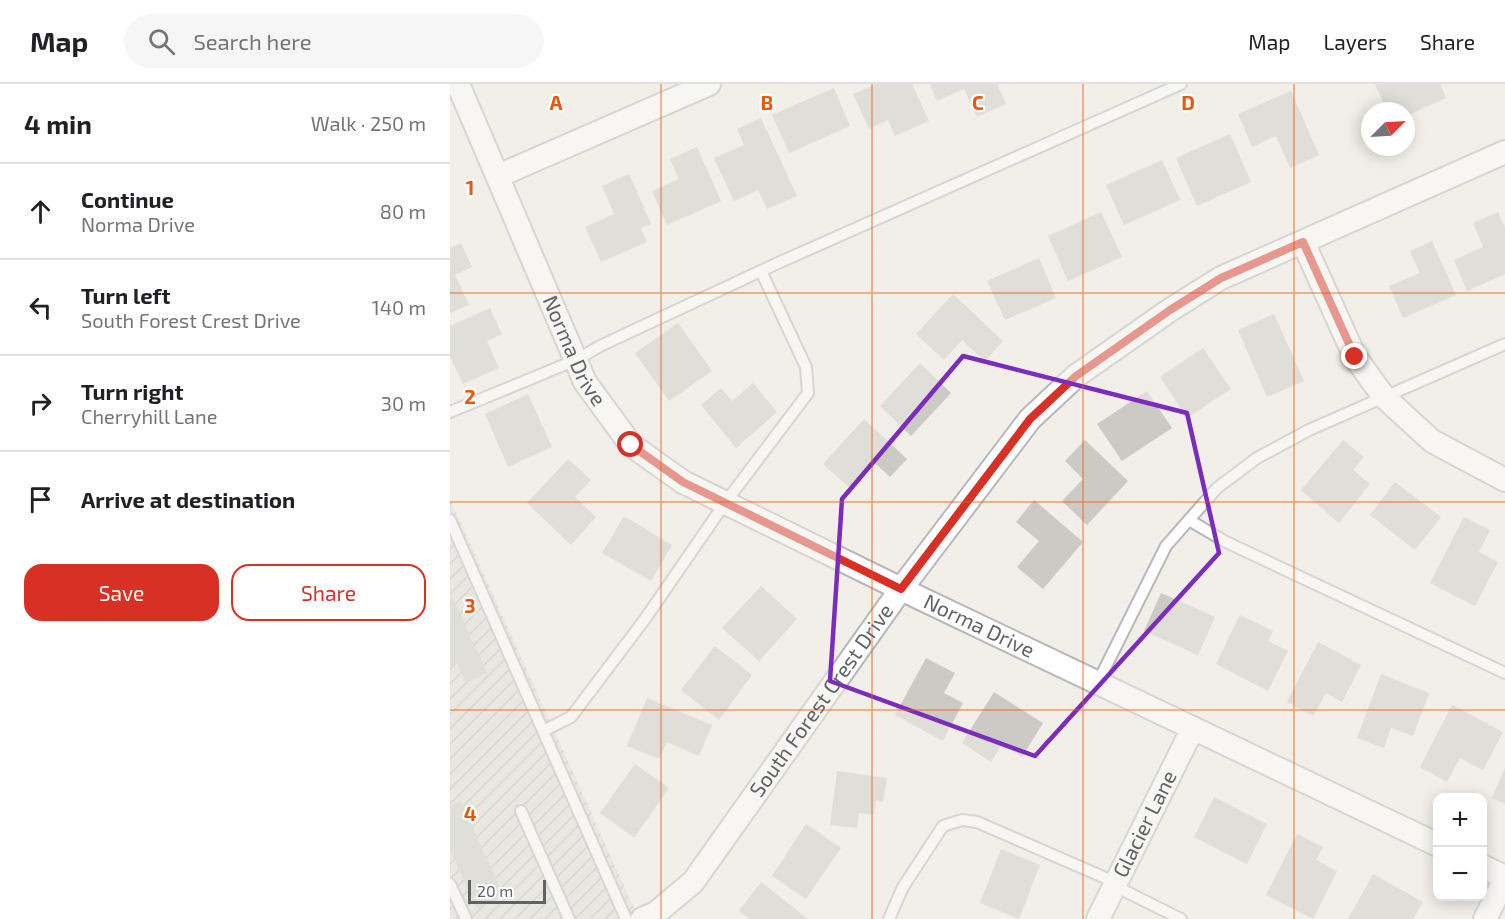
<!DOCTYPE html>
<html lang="en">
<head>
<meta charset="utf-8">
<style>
  body { margin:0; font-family:"Exo 2",sans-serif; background:#f6f6f6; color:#202124 }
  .controls { position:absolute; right:18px; bottom:18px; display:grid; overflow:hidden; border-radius:12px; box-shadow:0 3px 15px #0003 }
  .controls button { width:54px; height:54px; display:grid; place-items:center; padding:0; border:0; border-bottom:2px solid #e0e0e0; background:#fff; color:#202124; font:30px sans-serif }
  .compass { position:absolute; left:911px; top:18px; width:54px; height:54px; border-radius:50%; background:#fff; box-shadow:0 3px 15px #0003; rotate:66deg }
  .scale { position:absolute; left:18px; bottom:15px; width:78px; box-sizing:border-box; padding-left:6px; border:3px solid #5f6368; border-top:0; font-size:16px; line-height:21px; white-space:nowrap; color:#5f6368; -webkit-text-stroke:4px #fff; paint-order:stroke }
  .stop { position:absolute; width:18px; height:18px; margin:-14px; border:4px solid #d93025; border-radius:50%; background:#fff }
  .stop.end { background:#d93025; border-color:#fff; box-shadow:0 2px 6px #0008 }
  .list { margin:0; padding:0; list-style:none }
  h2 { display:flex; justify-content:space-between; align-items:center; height:78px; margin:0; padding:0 24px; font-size:26px }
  h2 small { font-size:20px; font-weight:400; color:#757577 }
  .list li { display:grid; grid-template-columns:39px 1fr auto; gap:18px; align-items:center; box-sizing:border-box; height:96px; padding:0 24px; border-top:2px solid #e0e0e0 }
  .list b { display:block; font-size:22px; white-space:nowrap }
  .list p { margin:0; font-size:20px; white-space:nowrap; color:#757577 }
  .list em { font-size:20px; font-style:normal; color:#757577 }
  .actions { display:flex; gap:12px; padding:18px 24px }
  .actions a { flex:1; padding:14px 0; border:2px solid #d93025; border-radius:18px; text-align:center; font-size:21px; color:#d93025 }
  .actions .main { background:#d93025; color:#fff }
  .icon { flex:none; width:33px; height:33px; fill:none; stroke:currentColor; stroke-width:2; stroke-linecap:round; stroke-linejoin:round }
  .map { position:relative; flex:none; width:1055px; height:835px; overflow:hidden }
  header { display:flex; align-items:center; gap:36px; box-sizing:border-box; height:84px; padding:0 30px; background:#fff; border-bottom:2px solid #e0e0e0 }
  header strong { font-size:28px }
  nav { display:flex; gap:33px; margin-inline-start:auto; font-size:21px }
  .search { width:420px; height:54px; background:#f6f6f6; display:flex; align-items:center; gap:15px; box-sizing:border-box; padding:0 21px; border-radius:33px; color:#757577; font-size:22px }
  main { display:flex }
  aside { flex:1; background:#fff }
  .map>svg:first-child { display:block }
  .industrial { fill:url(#industrial-furrows) }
  .building { fill:#cccac5 }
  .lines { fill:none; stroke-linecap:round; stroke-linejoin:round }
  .lane-casing { stroke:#b5b8bc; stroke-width:14 }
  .street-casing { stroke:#b5b8bc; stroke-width:26 }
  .lane { stroke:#fff; stroke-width:10 }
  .street { stroke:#fff; stroke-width:22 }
  .route { stroke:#d93025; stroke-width:8 }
  .marked { fill:none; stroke:#7b2cbf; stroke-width:4.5; stroke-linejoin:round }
  .grid { fill:none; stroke:#e8590c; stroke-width:1.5; stroke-opacity:0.55 }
  .labels { text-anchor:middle; stroke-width:4.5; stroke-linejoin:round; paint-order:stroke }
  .street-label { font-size:21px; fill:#5f6368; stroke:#fff }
  .grid-label { font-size:20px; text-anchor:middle; font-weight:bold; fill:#e8590c; stroke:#fff; stroke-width:4.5; stroke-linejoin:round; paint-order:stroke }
</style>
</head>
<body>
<header>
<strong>Map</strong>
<div class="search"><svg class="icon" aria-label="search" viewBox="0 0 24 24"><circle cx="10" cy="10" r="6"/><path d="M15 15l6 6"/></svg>Search here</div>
<nav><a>Map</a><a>Layers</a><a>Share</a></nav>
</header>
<main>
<aside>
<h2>4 min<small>Walk · 250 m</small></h2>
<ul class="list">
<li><svg class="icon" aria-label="ahead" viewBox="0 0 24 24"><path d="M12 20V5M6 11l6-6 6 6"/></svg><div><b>Continue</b><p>Norma Drive</p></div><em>80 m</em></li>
<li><svg class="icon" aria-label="left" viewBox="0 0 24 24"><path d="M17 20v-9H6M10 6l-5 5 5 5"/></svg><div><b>Turn left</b><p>South Forest Crest Drive</p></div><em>140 m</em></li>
<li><svg class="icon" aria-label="right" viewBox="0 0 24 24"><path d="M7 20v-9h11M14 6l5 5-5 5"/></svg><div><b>Turn right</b><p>Cherryhill Lane</p></div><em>30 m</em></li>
<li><svg class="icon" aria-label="arrive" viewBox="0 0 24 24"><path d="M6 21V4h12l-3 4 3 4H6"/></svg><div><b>Arrive at destination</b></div></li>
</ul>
<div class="actions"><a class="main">Save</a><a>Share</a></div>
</aside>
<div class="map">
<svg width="1055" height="835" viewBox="0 0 1055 835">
  <defs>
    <pattern id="industrial-furrows" width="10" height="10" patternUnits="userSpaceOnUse" patternTransform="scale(1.5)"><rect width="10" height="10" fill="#e0deda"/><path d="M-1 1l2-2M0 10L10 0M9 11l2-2" fill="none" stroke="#b9b8b5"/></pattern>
  </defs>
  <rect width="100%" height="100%" fill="#f1efe8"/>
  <polygon class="industrial" points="0,415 189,835 0,835"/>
  <g class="building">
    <polygon points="427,0 462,0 479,37 445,52 438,36 419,45 403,10"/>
    <polygon points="480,0 547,0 556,20 527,33 514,5 487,17"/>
    <polygon points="925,0 990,0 996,14 956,32 956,27 937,27"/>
    <polygon points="384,4 400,42 339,69 322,31"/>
    <polygon points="841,7 869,71 840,84 826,52 802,63 788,30"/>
    <polygon points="311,34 347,112 317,125 308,106 284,117 264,74 294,61 287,45"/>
    <polygon points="780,50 801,98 747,122 726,74"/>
    <polygon points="247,63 271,117 217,141 202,107 229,95 220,75"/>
    <polygon points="712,76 730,116 674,141 656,101"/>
    <polygon points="179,90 201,140 191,144 197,158 151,178 135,143 164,130 152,102"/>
    <polygon points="651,128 672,173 618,197 598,152"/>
    <polygon points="1048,128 1055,143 1055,190 1017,207 1004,176 1033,163 1023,139"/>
    <polygon points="982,157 1006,211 953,234 939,202 970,189 960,167"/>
    <polygon points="11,159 22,183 5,191 19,221 0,229 0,164"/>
    <polygon points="589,174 606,214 555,236 537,197"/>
    <polygon points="503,210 553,257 535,277 512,256 494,276 466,250"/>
    <polygon points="40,224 52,250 37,257 49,284 13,300 0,272 0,242"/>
    <polygon points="824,230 854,297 817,313 788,246"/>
    <polygon points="228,239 262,287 219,317 185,269"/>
    <polygon points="753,264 781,305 737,334 710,293"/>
    <polygon points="470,279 501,309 461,352 430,322"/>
    <polygon points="303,299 327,328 286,364 251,321 271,304 282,317"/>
    <polygon points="697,307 722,344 672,377 647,340"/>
    <polygon points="78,310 102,363 58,383 35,330"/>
    <polygon points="414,335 457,375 440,393 425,379 402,406 373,380"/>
    <polygon points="635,356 678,397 637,441 612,417 633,395 615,377"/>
    <polygon points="893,356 914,373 903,386 920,400 889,439 851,406"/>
    <polygon points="118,375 141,396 125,413 146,433 121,461 77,419"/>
    <polygon points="945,398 991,433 965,466 920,431"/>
    <polygon points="584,416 633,458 593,505 567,483 589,457 566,438"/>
    <polygon points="174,432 222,461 201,497 152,469"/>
    <polygon points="1014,433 1040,446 1029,468 1048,478 1025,522 980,499"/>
    <polygon points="311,502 347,535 309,577 272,544"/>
    <polygon points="711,509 765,533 748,571 694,547"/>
    <polygon points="3,515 37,589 16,599 7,579 0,582 0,516"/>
    <polygon points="790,531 823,547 818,557 838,567 818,607 766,580"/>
    <polygon points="868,558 911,581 892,618 876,609 863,632 837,618"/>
    <polygon points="265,562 302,591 269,636 231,606"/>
    <polygon points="476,574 505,589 494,609 513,619 493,657 445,631"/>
    <polygon points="931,590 979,609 963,652 941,644 934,664 907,654"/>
    <polygon points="544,608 593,639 572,673 552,660 541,678 512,659"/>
    <polygon points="197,614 262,641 249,672 217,658 209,675 177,662"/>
    <polygon points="1002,621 1053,648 1033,686 1010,674 997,698 970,683"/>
    <polygon points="185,680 219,704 184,754 150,729"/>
    <polygon points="1055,684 1055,720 1042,714"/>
    <polygon points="387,687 437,694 433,718 426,716 424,731 409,729 407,744 380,741"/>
    <polygon points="764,713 817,740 797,780 744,753"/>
    <polygon points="11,717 54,813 27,825 0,766 0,722"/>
    <polygon points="356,740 391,764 356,815 322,792"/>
    <polygon points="847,750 873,763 866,776 887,787 863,835 816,811"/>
    <polygon points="551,765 590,781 569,835 530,819"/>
    <polygon points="923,790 973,818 963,835 898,835"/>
    <polygon points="311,798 358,835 300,835 289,827"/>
  </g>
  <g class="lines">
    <g class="lane-casing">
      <g id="lane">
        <polyline points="0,328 126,276 150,262 328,179 731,0"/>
        <polyline points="0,436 176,835"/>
        <polyline points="739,436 776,458 1055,589"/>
        <polyline points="648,598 716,462 767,404 807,374 859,346 1055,260"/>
        <polyline points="93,647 121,633 195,535 275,419 358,309 356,283 311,187"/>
        <polyline points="71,727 119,835"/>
        <polyline points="0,800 16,835"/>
        <polyline points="665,802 731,835"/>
        <polyline points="439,835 453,803 493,742 512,736 527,738 667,799"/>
      </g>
    </g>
    <g class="street-casing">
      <g id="street">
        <path id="s1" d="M8 0 135 298 181 361 233 398 451 505 988 761"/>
        <polyline points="48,92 259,0"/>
        <polyline points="853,158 905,273 934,313 982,357 1055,396"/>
        <polyline points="1032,782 1055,793"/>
        <path id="s2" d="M192 835 206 829 243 798 451 505 580 335 626 292 720 226 771 194 1055 68"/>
        <path id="s3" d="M648 835 743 644"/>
        <polyline points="1035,835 1055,795"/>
      </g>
    </g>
    <use href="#lane" class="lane"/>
    <use href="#street" class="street"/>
  </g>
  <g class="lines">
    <polyline class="route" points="181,361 233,398 451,505 580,335 626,292 720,226 771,194 853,158 905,273"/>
  </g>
  <path d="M0 0H1055V835H0ZM513 272 737 329 769 469 585 672 380 597 392 415Z" fill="#f1efe8" fill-opacity=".55" fill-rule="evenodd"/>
  <path class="marked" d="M513 272 737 329 769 469 585 672 380 597 392 415Z"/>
  <path class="grid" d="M211 0V835M422 0V835M633 0V835M844 0V835M0 209H1055M0 418H1055M0 626H1055"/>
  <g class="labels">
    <g class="street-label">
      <text dy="7" stroke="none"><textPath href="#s1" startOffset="291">Norma Drive</textPath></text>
      <text dy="7" stroke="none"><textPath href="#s1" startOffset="795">Norma Drive</textPath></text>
      <text dy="7" stroke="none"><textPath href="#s2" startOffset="286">South Forest Crest Drive</textPath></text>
      <text dy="7" stroke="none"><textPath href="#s3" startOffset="106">Glacier Lane</textPath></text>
    </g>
  </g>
  <g class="grid-label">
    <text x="106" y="26">A</text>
    <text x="317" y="26">B</text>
    <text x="528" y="26">C</text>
    <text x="738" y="26">D</text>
    <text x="20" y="111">1</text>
    <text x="20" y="320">2</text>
    <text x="20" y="529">3</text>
    <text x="20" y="737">4</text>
  </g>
</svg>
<div class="controls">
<button>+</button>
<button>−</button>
</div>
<svg class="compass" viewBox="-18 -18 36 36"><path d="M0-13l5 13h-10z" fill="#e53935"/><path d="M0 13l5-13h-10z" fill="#757577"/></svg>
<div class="scale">20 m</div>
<div class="stop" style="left:181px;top:361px"></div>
<div class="stop end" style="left:905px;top:273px"></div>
</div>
</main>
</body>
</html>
